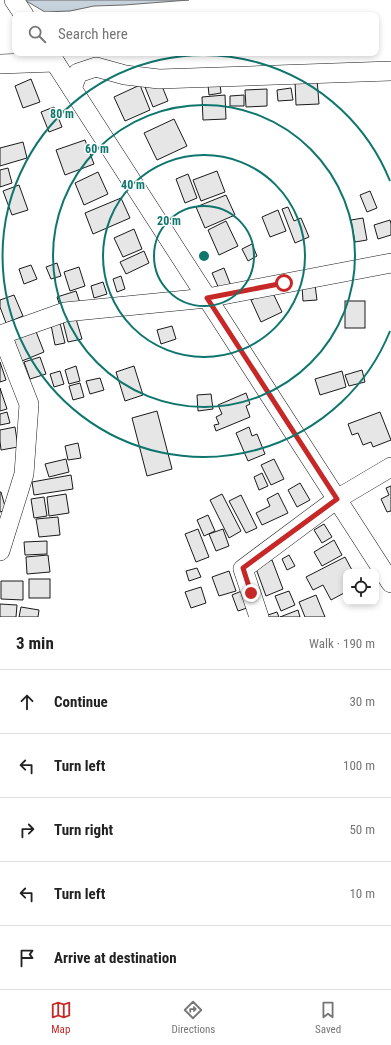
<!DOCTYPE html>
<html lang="en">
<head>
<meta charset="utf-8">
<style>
  body { margin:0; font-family:"Roboto Condensed",sans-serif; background:#f2f2f2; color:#222 }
  .controls { position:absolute; right:12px; bottom:12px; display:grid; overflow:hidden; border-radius:8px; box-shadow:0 2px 6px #0003 }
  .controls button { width:36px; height:36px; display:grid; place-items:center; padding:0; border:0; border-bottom:1px solid #e0e0e0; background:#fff; color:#222; font:20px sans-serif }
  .stop { position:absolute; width:12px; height:12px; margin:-9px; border:3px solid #c62828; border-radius:50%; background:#fff }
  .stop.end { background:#c62828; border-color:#fff; box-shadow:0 1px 4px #0008 }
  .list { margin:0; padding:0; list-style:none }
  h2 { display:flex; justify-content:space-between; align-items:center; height:52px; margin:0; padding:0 16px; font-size:17px }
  h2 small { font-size:13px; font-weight:400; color:#767676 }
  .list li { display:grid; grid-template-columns:26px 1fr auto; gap:12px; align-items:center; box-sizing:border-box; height:64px; padding:0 16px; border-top:1px solid #e0e0e0 }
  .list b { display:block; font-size:15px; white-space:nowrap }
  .list em { font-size:13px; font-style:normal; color:#767676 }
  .icon { flex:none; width:22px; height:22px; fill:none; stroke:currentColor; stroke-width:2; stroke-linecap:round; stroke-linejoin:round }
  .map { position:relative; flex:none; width:391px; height:617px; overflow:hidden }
  .search { position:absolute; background:#fff; box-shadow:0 2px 6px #0003; left:12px; right:12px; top:12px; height:44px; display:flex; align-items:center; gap:10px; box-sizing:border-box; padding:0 14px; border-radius:8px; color:#767676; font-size:15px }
  .sheet { height:372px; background:#fff }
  nav { display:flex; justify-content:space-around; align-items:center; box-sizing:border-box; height:56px; border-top:1px solid #e0e0e0; background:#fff; font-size:11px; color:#767676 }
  nav a { display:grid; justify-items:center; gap:2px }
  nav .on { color:#c62828 }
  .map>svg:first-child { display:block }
  .water { fill:#c6d2dc; stroke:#6a6a6a }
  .building { fill:#e6e6e6; stroke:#1a1a1a }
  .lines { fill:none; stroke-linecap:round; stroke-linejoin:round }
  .minor-casing { stroke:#1a1a1a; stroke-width:20 }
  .minor { stroke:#fff; stroke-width:19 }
  .route { stroke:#c62828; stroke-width:5 }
  .ring { fill:none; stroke:#0f766e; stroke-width:2 }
  .centre { fill:#0f766e; stroke:#fff; stroke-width:2 }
  .ring-label { font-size:12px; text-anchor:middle; font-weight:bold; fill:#0f766e; stroke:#fff; stroke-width:3; stroke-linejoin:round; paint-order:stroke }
</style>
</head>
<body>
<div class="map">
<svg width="391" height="617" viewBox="0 0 391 617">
  <rect width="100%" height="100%" fill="#fff"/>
  <polygon class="water" points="10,0 189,0 124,5 94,6 70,11 45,12 28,2"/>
  <g class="building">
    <polygon points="31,79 40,102 23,108 15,86"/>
    <polygon points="317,79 319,104 296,105 295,81"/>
    <polygon points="160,81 168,101 153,107 145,87"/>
    <polygon points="220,84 221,93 209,95 208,85"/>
    <polygon points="140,85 150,110 125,121 114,97"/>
    <polygon points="291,88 293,100 278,101 277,90"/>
    <polygon points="267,89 267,106 246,107 245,90"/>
    <polygon points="225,95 226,119 203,120 202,97"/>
    <polygon points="244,95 244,106 230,106 230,96"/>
    <polygon points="54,107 62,127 49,132 41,112"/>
    <polygon points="174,119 187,146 157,160 144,133"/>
    <polygon points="85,140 94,164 65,175 56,150"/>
    <polygon points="23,142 27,158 0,166 0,148"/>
    <polygon points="8,168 12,183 0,187 0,170"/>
    <polygon points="217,171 225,192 201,201 193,180"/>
    <polygon points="98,172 108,194 84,205 75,183"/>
    <polygon points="188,174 197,198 185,203 176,179"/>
    <polygon points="19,185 28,210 12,215 3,191"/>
    <polygon points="370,191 377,208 367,212 360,195"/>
    <polygon points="226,195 235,215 205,228 196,207"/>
    <polygon points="121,198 130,218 93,234 85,213"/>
    <polygon points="288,207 294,221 301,218 309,237 295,243 282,209"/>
    <polygon points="278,210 286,231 270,237 262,217"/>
    <polygon points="363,218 367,240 355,242 351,220"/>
    <polygon points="390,220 391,224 391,235 378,239 374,225"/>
    <polygon points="226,221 238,246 219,255 208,230"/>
    <polygon points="134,229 142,249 123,257 114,238"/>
    <polygon points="252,244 257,256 248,261 242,249"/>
    <polygon points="144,251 149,263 126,274 120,262"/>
    <polygon points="57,263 61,276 51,279 46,267"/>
    <polygon points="31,265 37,279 24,284 19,269"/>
    <polygon points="79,267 85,286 70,291 64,272"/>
    <polygon points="224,268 231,286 220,291 212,273"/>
    <polygon points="121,276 125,289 117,292 113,279"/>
    <polygon points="103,282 107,294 94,298 91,286"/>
    <polygon points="315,285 317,300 303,301 302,286"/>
    <polygon points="76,291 80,303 61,309 57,297"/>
    <polygon points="272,291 282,312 261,322 251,300"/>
    <polygon points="14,295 23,316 6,323 0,307 0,300"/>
    <rect x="345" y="301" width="20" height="27"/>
    <polygon points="76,319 82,339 68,342 63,322"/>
    <polygon points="60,323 65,343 55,345 51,325"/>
    <polygon points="172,326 176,339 161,344 157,330"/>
    <polygon points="35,329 44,352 22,361 10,339"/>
    <polygon points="40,357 46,374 30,379 24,362"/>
    <polygon points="0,362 6,380 0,382"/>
    <polygon points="76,366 80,381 69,384 65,370"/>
    <polygon points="134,366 143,395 125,401 116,372"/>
    <polygon points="362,370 365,382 349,386 345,375"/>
    <polygon points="60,371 64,384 54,387 50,374"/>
    <polygon points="342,371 346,387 320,395 315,379"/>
    <polygon points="100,378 104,390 90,394 86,381"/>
    <polygon points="80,383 84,397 73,400 69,386"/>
    <polygon points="0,388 7,409 0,411"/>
    <polygon points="246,393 250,404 246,406 250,417 216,431 214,425 219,424 216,417 222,414 218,405"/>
    <polygon points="211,394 213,409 198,411 197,395"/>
    <polygon points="157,411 172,469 147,476 132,418"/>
    <polygon points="7,412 10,423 0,425 0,414"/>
    <polygon points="380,412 391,440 373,447 371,442 363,445 358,433 352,435 348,424"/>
    <polygon points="15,427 18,447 1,450 0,441 0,430"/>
    <polygon points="249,427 252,436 257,434 265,454 248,461 236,433"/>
    <polygon points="78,443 81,458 68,460 65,446"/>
    <polygon points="66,459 69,472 49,477 45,464"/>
    <polygon points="274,459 284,479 271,485 261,465"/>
    <polygon points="262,473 268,486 259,490 254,477"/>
    <polygon points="71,475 73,489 34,495 32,482"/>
    <polygon points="300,483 310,500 297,507 288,490"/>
    <polygon points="391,486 391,511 387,512 381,499 389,495 386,488"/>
    <polygon points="0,492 1,492 6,510 0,512"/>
    <polygon points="278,493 288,513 262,525 256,513 270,506 267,499"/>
    <polygon points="66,494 69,513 49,516 47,497"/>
    <polygon points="222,494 241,531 229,538 210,500"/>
    <polygon points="241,495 257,528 246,533 229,501"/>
    <polygon points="44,497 47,516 34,518 31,499"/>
    <polygon points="208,515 215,531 204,536 197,520"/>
    <polygon points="58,517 60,535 39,537 36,519"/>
    <polygon points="324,524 332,537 322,543 314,530"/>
    <polygon points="198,529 209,557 196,562 185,534"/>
    <polygon points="223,529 229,546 216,551 209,534"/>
    <polygon points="334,540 342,555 322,566 314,552"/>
    <polygon points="47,541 47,554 25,555 24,542"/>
    <polygon points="48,555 50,572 27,574 26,557"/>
    <polygon points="289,555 295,566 287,570 282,559"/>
    <polygon points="345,557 353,572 346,572 346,592 331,600 323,585 313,590 306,577"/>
    <polygon points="272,560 283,589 266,596 255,566"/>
    <polygon points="197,568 201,577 189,581 186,571"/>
    <polygon points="229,571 236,591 219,596 212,577"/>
    <rect x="29" y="579" width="21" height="19"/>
    <polygon points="1,581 23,581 23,600 1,599"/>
    <polygon points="201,587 206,603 191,608 185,592"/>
    <polygon points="244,590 250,607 238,611 232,595"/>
    <polygon points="289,591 295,605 281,611 275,596"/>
    <polygon points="316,595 325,617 305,617 299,602"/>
    <polygon points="0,604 17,605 16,617 0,617"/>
    <polygon points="21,607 39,610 38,617 19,617"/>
    <polygon points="298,610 300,617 280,617"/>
    <polygon points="277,612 279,617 269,617 268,615"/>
  </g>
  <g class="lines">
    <g class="minor-casing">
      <g id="minor">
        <polyline points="14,0 24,15"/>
        <polyline points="49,53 391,583"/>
        <polyline points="0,64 55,62"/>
        <polyline points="72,88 78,73 96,67 125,75 159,79 391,71"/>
        <polyline points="0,335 65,312 207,298 391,263"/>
        <polyline points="0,551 24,474 29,404 2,335"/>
        <polyline points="259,617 243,569 337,499 391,467"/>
      </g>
    </g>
    <use href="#minor" class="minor"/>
  </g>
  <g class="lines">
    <polyline class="route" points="251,593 243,568 337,499 207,298 284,283"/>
  </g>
  <g class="ring">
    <circle cx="204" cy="256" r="50"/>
    <circle cx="204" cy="256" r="101"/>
    <circle cx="204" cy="256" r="151"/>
    <path d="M390 331A201 201 0 1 1 390 181"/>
  </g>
  <circle cx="204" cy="256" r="6" class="centre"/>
  <g class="ring-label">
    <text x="62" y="118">80 m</text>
    <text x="97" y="153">60 m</text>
    <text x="133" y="189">40 m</text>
    <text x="169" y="225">20 m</text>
  </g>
</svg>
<div class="controls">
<button><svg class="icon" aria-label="locate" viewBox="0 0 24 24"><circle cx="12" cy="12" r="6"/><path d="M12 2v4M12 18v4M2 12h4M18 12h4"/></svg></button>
</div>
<div class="stop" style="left:284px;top:283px"></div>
<div class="stop end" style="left:251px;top:593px"></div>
<div class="search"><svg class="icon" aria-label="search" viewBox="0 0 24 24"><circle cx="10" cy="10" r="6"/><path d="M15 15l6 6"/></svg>Search here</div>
</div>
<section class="sheet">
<h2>3 min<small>Walk · 190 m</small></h2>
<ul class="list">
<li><svg class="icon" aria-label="ahead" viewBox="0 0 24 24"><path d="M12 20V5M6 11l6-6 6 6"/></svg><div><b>Continue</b></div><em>30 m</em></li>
<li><svg class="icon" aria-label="left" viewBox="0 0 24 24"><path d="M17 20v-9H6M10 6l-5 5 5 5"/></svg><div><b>Turn left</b></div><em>100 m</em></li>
<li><svg class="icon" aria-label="right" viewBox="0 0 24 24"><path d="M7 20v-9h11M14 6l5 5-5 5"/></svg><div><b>Turn right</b></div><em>50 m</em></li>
<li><svg class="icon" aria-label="left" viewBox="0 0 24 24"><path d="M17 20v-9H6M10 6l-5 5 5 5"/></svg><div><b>Turn left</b></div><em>10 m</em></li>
<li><svg class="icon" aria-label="arrive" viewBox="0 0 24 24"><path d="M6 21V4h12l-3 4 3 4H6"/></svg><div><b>Arrive at destination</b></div></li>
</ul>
</section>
<nav>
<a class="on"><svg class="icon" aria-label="map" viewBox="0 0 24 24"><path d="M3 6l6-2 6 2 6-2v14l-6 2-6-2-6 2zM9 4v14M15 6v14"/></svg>Map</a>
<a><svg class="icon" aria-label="directions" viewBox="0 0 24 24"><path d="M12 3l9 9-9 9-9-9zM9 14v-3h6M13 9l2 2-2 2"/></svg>Directions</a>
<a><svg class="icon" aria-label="saved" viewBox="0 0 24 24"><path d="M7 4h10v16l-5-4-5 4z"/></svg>Saved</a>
</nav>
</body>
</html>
